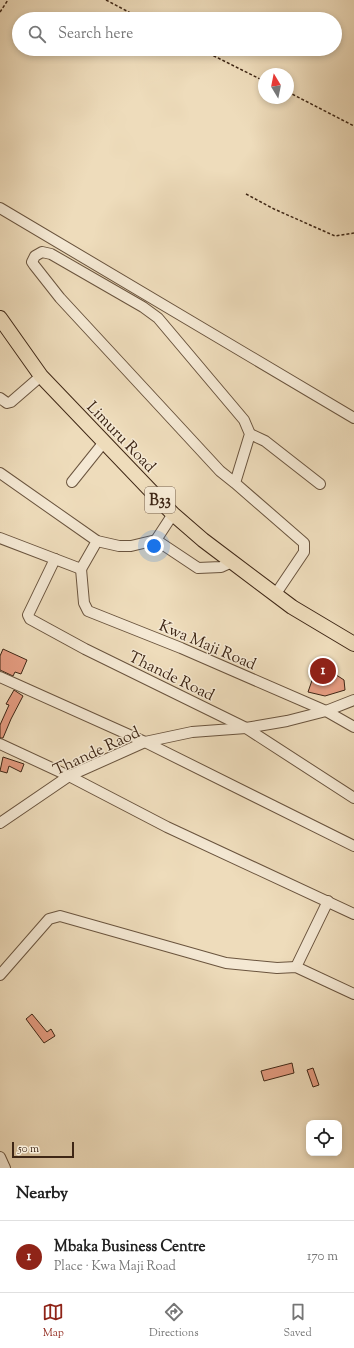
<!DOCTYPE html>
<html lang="en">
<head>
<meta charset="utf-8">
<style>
  body { margin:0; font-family:"Sorts Mill Goudy",serif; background:#f2f2f2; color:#222 }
  .controls { position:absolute; right:12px; bottom:12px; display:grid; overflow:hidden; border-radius:8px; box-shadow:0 2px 6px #0003 }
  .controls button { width:36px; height:36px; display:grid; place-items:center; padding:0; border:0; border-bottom:1px solid #e0e0e0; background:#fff; color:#222; font:20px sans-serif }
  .compass { position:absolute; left:258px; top:68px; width:36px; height:36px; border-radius:50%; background:#fff; box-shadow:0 2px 6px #0003; rotate:350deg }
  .scale { position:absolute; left:12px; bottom:10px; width:62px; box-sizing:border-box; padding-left:4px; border:2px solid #3e2615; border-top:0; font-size:11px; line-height:14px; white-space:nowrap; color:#3e2615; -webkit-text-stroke:3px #f4e8d3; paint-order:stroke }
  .you { position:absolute; left:154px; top:546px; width:14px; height:14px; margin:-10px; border:3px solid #fff; border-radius:50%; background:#1a73e8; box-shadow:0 0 0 6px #1a73e833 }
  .badge { display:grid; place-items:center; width:26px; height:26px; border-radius:50%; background:#8f2418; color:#fff; font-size:13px; font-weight:700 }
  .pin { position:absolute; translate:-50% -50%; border:2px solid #fff; box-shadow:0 1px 4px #0006 }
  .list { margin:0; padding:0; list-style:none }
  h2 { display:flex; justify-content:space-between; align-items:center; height:52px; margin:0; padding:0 16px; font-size:17px }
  h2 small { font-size:13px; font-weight:400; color:#767676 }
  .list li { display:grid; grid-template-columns:26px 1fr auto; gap:12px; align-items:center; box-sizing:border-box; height:72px; padding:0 16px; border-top:1px solid #e0e0e0 }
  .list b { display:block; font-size:15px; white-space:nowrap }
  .list p { margin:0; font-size:13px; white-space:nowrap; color:#767676 }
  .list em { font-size:13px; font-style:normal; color:#767676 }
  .icon { flex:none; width:22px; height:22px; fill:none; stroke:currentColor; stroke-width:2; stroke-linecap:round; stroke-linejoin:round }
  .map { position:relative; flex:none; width:354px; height:1168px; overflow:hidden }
  .search { position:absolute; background:#fff; box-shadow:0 2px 6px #0003; left:12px; right:12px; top:12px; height:44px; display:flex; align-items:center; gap:10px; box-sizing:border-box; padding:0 14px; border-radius:22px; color:#767676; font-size:15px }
  .sheet { height:124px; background:#fff }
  nav { display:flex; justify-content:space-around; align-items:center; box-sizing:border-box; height:56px; border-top:1px solid #e0e0e0; background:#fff; font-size:11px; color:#767676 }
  nav a { display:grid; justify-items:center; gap:2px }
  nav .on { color:#8f2418 }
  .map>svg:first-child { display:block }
  .building { fill:#e59c81; stroke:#3e2615 }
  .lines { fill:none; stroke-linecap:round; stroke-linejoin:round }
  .minor-casing { stroke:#6a543e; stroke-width:12 }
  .highway-casing { stroke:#3e2615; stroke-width:16 }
  .path { stroke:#3e2615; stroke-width:1.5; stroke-dasharray:3 2; stroke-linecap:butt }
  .minor { stroke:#f4e8d3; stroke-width:10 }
  .highway { stroke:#eedcbb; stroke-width:14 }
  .labels { text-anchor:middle; stroke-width:3; stroke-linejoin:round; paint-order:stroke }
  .shield { fill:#f4e8d3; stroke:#75604e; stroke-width:1 }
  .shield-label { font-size:15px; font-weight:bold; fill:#3e2615 }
  .street-label { font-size:16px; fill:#3e2615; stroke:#f4e8d3 }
</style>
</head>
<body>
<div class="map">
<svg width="354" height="1168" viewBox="0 0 354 1168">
  <rect width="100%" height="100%" fill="#eedcbb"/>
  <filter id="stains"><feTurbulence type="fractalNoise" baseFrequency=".005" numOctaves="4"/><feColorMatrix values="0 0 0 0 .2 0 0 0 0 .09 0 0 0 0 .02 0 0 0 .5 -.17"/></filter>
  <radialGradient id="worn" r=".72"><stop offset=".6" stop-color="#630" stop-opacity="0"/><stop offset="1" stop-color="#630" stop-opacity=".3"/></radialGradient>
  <g class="building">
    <polygon points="3,649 27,660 21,674 15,672 13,676 0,670 0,656"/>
    <polygon points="318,663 344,680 345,690 325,696 308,692"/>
    <polygon points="14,690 23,696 11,719 3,738 0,738 0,725 9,705 6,704"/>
    <polygon points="3,757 24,764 21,772 9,766 7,773 0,771"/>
    <polygon points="32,1014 47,1032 51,1029 55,1036 44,1043 26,1019"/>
    <polygon points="292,1063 294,1073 264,1081 261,1071"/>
    <polygon points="313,1068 319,1085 313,1087 307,1070"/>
  </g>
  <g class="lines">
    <g class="minor-casing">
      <g id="minor">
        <polyline points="0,208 354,418"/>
        <polyline points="0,398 7,403 11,402 41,376"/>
        <polyline points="250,434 265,441 320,484"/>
        <polyline points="0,473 97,541 119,546 131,546 156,540 198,568 221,567 232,562"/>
        <polyline points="72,482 104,442"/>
        <polyline points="235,483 220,471 60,298 34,265 32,262 35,256 42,252 51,254 143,307 158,318 244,420 250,434 235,483 304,543 304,552 275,595"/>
        <polyline points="0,538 81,569"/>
        <polyline points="156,540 173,514"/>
        <polyline points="55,559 28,615 30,619 85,649 246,728 354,798"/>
        <polyline points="81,569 84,603 88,611 181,648 326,711 354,727"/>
        <polyline points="81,569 97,541"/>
        <polyline points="0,677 145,742 354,846"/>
        <polyline points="0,744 69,776 167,827 354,914"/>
        <polyline points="0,823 69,776 145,742 192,732 246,728 287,721 326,711 354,700"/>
        <polyline points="296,967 328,901"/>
        <polyline points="0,975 49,919 60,916 226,963 277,968 296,967 354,994"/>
        <polyline points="0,1157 5,1168"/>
      </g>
    </g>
    <g class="highway-casing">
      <polyline id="highway" points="0,318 41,376 173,514 203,540 292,607 354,644"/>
    </g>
    <g class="path">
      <polyline points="106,0 142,19"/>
      <polyline points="0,12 8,0"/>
      <polyline points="200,49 264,81"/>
      <polyline points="288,92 354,126"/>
      <polyline points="246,194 274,209 335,236 354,233"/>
    </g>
    <use href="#minor" class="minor"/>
    <use href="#highway" class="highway"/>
  </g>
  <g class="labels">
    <rect class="shield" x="145" y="487" width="30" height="26" rx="3"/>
    <g class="shield-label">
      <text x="160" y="505">B33</text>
    </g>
    <g class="street-label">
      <text transform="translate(122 436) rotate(46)" y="6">Limuru Road</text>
      <text transform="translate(208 644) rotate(23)" y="6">Kwa Maji Road</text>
      <text transform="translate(172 675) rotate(26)" y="6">Thande Road</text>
      <text transform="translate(96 750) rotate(-25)" y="6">Thande Raod</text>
    </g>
  </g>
  <rect width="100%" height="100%" filter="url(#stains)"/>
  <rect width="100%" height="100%" fill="url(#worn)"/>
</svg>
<div class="controls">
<button><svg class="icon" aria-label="locate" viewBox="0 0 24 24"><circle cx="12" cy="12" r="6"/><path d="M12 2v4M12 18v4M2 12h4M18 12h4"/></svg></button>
</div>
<svg class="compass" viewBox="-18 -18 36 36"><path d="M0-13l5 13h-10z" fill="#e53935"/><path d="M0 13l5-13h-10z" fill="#767676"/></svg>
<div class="scale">50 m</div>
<div class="you"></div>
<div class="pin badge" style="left:323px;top:671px">1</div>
<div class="search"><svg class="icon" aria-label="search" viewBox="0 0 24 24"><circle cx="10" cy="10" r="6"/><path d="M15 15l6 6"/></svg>Search here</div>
</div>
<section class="sheet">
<h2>Nearby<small></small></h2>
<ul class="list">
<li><span class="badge">1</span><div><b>Mbaka Business Centre</b><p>Place · Kwa Maji Road</p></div><em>170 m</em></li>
</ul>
</section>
<nav>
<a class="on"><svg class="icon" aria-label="map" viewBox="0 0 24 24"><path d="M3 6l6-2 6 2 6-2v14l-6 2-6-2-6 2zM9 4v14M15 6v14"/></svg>Map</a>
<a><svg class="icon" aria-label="directions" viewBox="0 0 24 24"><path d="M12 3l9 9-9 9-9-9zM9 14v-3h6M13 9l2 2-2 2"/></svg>Directions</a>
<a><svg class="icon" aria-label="saved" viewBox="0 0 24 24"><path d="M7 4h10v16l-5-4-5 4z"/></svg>Saved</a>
</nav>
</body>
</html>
